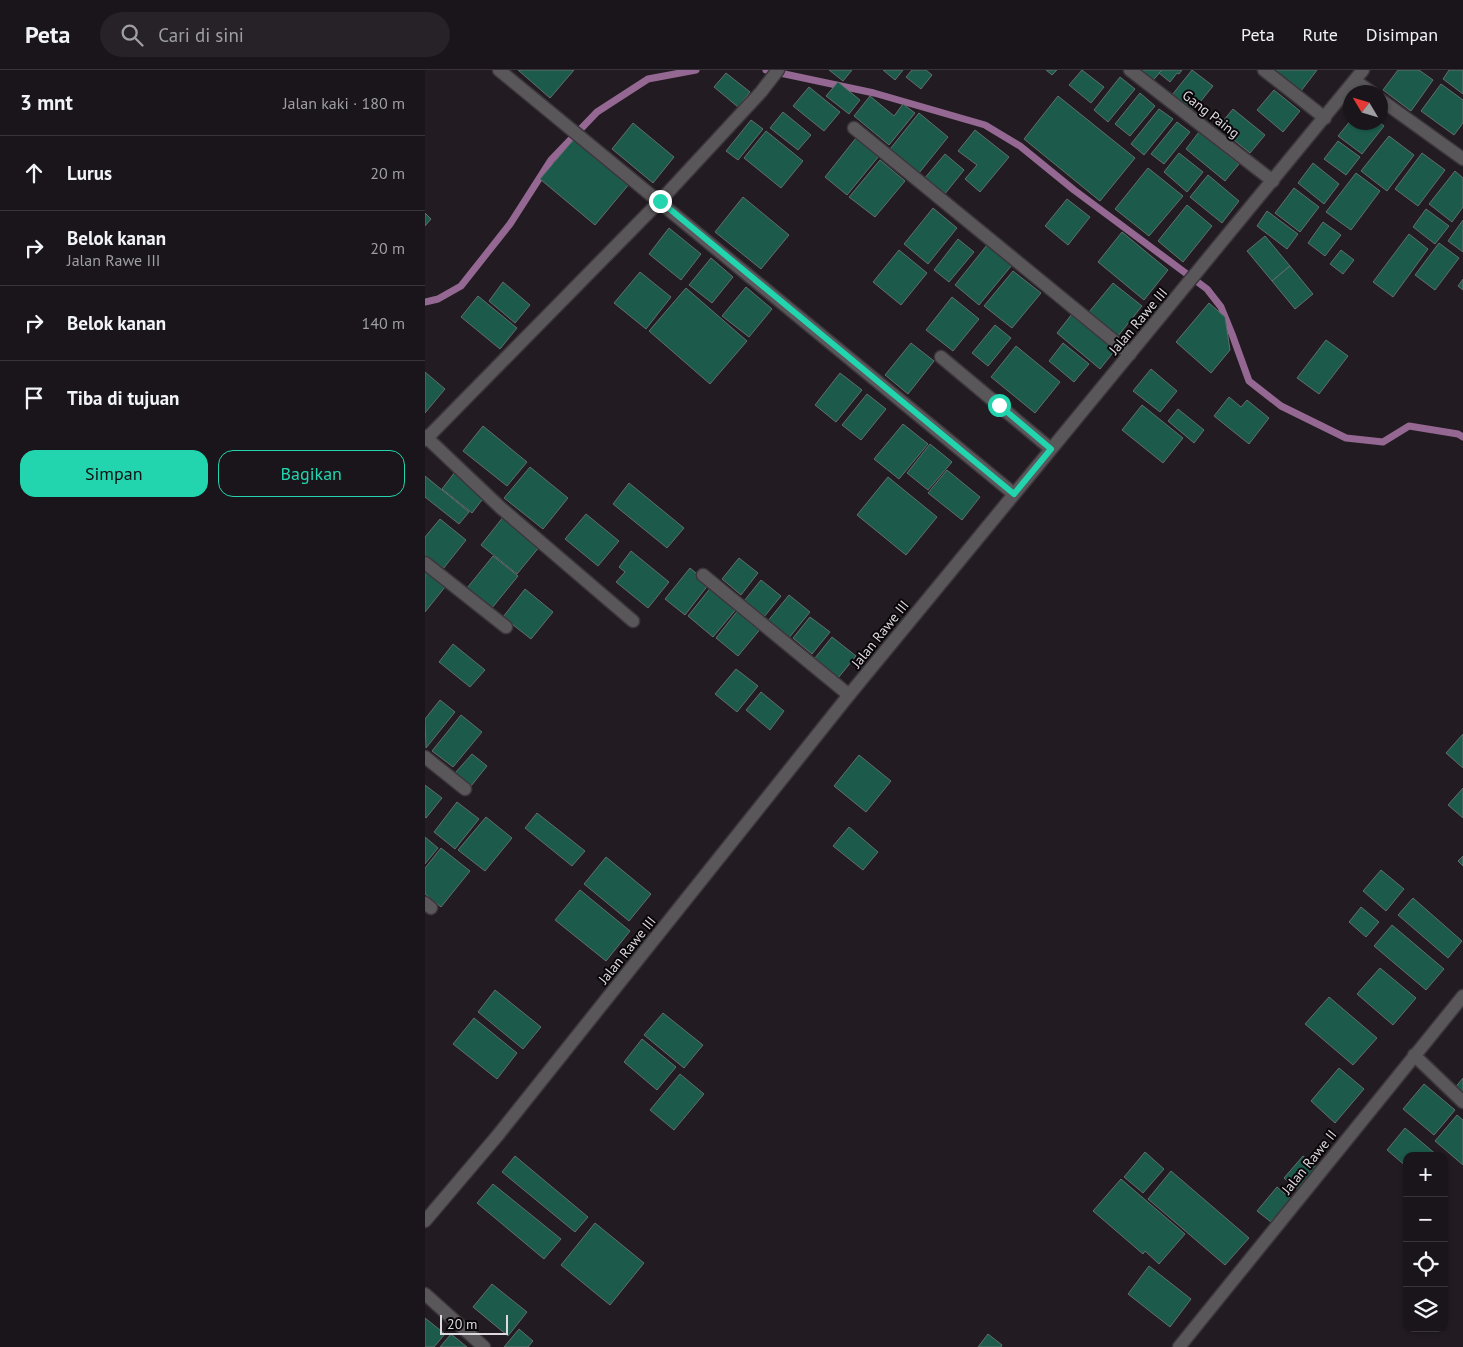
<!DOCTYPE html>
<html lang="id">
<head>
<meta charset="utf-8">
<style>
  body { margin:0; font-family:"PT Sans",sans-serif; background:#272227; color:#f1f3f6 }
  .controls { position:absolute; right:15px; bottom:15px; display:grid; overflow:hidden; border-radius:10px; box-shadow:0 1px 4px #0004 }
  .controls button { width:45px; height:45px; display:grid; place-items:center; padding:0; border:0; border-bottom:1px solid #383439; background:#1a151a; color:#f1f3f6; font:25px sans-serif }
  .compass { position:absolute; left:918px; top:15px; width:45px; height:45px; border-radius:50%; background:#1a151a; box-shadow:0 1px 4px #0004; rotate:308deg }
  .scale { position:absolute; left:15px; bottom:12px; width:68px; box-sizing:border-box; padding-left:5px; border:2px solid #ded9de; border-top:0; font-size:14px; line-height:18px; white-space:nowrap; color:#ded9de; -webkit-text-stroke:4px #0a070a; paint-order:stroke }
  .stop { position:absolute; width:15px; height:15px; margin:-11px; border:4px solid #22d5af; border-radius:50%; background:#fff }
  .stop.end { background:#22d5af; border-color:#fff; box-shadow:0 1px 5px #0008 }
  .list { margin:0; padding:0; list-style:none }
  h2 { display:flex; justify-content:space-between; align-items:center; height:65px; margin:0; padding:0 20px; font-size:21px }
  h2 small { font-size:16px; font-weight:400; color:#9f9fa2 }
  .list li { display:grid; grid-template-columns:32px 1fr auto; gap:15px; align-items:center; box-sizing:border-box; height:75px; padding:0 20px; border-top:1px solid #383439 }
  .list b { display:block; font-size:19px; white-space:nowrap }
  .list p { margin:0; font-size:16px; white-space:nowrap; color:#9f9fa2 }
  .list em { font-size:16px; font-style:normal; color:#9f9fa2 }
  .actions { display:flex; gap:10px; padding:15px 20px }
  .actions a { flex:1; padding:11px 0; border:1px solid #22d5af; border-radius:15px; text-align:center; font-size:18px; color:#22d5af }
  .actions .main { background:#22d5af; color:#111 }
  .icon { flex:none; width:28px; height:28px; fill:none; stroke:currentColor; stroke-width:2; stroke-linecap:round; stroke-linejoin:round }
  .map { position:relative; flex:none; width:1038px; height:1277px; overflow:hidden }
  header { display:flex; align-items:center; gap:30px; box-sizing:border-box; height:70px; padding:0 25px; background:#1a151a; border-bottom:1px solid #383439 }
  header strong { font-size:24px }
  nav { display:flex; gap:28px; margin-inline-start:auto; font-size:18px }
  .search { width:350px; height:45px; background:#272227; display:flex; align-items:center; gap:12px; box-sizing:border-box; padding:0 18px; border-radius:28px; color:#9f9fa2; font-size:19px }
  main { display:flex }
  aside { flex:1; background:#1a151a }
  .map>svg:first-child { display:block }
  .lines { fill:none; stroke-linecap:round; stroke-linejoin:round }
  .stream { stroke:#946892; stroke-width:7 }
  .building { fill:#1c5b4c; stroke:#626e6a }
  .minor-casing { stroke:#3c363c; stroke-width:15 }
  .minor { stroke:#5a575a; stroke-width:12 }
  .route { stroke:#22d5af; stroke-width:6 }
  .labels { text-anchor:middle; stroke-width:4; stroke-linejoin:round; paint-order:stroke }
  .street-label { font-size:14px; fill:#ded9de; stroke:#0a070a }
</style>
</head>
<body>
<header>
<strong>Peta</strong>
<div class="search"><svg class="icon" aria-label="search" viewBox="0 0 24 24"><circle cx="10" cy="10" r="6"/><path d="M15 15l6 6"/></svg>Cari di sini</div>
<nav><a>Peta</a><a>Rute</a><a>Disimpan</a></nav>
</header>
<main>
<aside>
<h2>3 mnt<small>Jalan kaki · 180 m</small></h2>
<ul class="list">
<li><svg class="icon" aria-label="ahead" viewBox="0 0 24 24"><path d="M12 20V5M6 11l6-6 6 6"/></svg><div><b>Lurus</b></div><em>20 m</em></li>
<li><svg class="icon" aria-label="right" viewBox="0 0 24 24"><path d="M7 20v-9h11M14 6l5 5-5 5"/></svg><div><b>Belok kanan</b><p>Jalan Rawe III</p></div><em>20 m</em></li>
<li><svg class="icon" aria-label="right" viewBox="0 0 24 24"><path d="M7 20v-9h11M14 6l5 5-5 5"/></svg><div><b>Belok kanan</b></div><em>140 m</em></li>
<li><svg class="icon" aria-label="arrive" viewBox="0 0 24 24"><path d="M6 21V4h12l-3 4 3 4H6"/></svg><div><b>Tiba di tujuan</b></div></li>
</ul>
<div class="actions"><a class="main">Simpan</a><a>Bagikan</a></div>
</aside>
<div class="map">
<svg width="1038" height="1277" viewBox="0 0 1038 1277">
  <rect width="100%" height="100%" fill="#221c22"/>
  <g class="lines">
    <g class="stream">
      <polyline points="341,0 449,23 560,55 595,76 649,120 782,219 796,237 807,264 824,311 856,336 921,368 958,372 984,356 1033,364 1038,367"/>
      <polyline points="0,232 13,229 36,216 85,154 126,90 172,42 223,9 271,0"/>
    </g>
  </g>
  <g class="building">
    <polygon points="93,0 149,0 125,28"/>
    <polygon points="404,0 427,0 418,11"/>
    <polygon points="458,0 478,0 470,10"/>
    <polygon points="487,0 501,0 507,5 496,19 481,7"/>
    <polygon points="621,0 632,0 627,5"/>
    <polygon points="657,0 679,17 666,33 644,15"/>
    <polygon points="708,0 737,0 725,14"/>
    <polygon points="737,0 757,0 754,4 752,3 745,12 734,3"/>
    <polygon points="767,0 788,16 767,42 747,25"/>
    <polygon points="847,0 892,0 876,21"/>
    <polygon points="973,0 994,0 1008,10 986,41 958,20"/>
    <polygon points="1024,0 1038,0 1038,24 1018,9"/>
    <polygon points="301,3 325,22 313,37 289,17"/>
    <polygon points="695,7 710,19 683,52 669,40"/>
    <polygon points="413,12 435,30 424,44 401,26"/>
    <polygon points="1016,14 1038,30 1038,53 1029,65 996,41"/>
    <polygon points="384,17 415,42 399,61 368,36"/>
    <polygon points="849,20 875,41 858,62 832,40"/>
    <polygon points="715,23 730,36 705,66 690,54"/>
    <polygon points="445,26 469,46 478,34 490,43 464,75 429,46"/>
    <polygon points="633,26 710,88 675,131 599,69"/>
    <polygon points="734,39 748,49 719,85 706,74"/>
    <polygon points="808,39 840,65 825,83 793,57"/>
    <polygon points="358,42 386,65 373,80 345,58"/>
    <polygon points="494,43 523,67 494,103 465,79"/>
    <polygon points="326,50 338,59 313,90 301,81"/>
    <polygon points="926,50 926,52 954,52 959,56 937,84 913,66"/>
    <polygon points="752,52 765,62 739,94 726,84"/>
    <polygon points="208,53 249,87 228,113 187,79"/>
    <polygon points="550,60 584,87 555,122 540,109 552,95 533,81"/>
    <polygon points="341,61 378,91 356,118 319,88"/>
    <polygon points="774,62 814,94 800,111 761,79"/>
    <polygon points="964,66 989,85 962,121 936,101"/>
    <polygon points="150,68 205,113 170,155 115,109"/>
    <polygon points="431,68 454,86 422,125 400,107"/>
    <polygon points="913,71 935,87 921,105 899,89"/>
    <polygon points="754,83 778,102 762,122 739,102"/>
    <polygon points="997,83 1020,100 993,136 970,119"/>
    <polygon points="520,84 539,100 519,125 499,109"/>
    <polygon points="455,90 480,111 450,147 424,127"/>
    <polygon points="888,93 914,114 899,134 873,113"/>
    <polygon points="723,98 758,126 724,166 690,139"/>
    <polygon points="1030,101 1038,108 1038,137 1027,152 1004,134"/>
    <polygon points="931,103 955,121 926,160 901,142"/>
    <polygon points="783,105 814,131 797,153 765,127"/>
    <polygon points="869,118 894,137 875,162 850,143"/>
    <polygon points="318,127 364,165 336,199 290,162"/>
    <polygon points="642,129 665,147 643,175 620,156"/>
    <polygon points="762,135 787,156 758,192 733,171"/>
    <polygon points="508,138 532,158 503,194 479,174"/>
    <polygon points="1001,139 1024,156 1010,174 988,157"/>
    <polygon points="842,141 873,164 862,179 832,156"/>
    <polygon points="0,143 6,149 0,156"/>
    <polygon points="1038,150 1038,182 1023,171"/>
    <polygon points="898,152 916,165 900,186 883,173"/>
    <polygon points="244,158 276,184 256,210 224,184"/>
    <polygon points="697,162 743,200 719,230 673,192"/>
    <polygon points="984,164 1003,179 968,227 948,212"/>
    <polygon points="840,166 865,196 847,211 822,181"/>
    <polygon points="533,169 549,182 524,212 509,200"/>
    <polygon points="1014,173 1034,188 1010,220 990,205"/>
    <polygon points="562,175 587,195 554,235 530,215"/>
    <polygon points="474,180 502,203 476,235 448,212"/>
    <polygon points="916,180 929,190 918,204 905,194"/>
    <polygon points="286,188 308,207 287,233 264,215"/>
    <polygon points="865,196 888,224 870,239 847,211"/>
    <polygon points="588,201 616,223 587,258 559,236"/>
    <polygon points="215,202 246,227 221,259 189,233"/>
    <polygon points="1038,209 1038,220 1033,216"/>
    <polygon points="78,212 105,235 90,253 64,231"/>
    <polygon points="688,213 717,236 693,266 664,242"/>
    <polygon points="321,217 347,239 324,267 297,246"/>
    <polygon points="261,218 322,271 285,314 224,261"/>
    <polygon points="53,226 92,258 75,279 36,247"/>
    <polygon points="527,227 554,249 528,281 501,260"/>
    <polygon points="784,233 800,247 805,280 786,303 751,272"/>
    <polygon points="647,244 691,279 675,299 632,263"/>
    <polygon points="570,255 586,268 563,296 547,283"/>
    <polygon points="901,270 923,286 894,324 872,308"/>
    <polygon points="486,273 509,291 483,324 460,305"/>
    <polygon points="638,273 664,294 649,312 624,291"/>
    <polygon points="591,276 635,312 610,343 566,307"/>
    <polygon points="726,299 752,321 735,342 708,321"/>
    <polygon points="0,302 20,319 0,343"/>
    <polygon points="415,303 437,320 411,352 390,335"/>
    <polygon points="442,324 461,339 436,370 417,355"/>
    <polygon points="804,327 816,337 822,330 844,348 824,374 789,346"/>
    <polygon points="717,335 758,368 738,393 697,360"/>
    <polygon points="753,339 779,360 769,373 743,351"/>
    <polygon points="478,354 503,374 474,409 449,389"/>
    <polygon points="58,356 102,392 82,416 38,381"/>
    <polygon points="505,374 527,392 503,420 482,403"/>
    <polygon points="105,397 143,428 118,459 79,428"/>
    <polygon points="522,400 555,427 537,450 503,423"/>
    <polygon points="30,402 60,426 47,443 17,419"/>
    <polygon points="0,406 44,442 34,454 0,427"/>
    <polygon points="463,407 512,447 481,485 432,445"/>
    <polygon points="204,413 259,458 242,478 188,434"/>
    <polygon points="161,444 194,471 173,496 140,469"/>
    <polygon points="79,446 115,476 92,504 56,475"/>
    <polygon points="15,449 41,470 18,499 0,485 0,467"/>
    <polygon points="206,481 244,512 223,538 191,512 200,502 194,497"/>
    <polygon points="68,486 93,506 67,538 42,518"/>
    <polygon points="314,488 333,503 316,525 297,509"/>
    <polygon points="265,498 284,514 260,545 240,529"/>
    <polygon points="0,501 20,517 0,542"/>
    <polygon points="336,510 356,526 339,547 319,531"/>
    <polygon points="287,516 313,537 288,567 263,546"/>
    <polygon points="100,519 128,542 106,569 78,547"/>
    <polygon points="364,525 385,542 363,569 342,552"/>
    <polygon points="314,539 337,557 313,586 291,568"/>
    <polygon points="385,547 405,562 387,584 368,568"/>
    <polygon points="407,567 431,586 413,608 390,588"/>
    <polygon points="28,574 60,600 45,617 14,592"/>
    <polygon points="311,599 333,616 312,642 290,624"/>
    <polygon points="336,622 359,641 345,660 321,640"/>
    <polygon points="15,630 30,642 1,678 0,649"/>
    <polygon points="36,645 57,662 28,697 7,681"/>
    <polygon points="1038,664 1038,698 1021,683"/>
    <polygon points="47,684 62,696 46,716 30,703"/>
    <polygon points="434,685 466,711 441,742 409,716"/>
    <polygon points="0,715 17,728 1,748 0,747"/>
    <polygon points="1038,718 1038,748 1023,735"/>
    <polygon points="32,732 54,749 30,779 9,762"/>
    <polygon points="112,743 160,781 147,796 100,758"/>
    <polygon points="61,747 87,768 60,801 33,780"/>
    <polygon points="424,757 453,782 438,800 408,776"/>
    <polygon points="0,767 13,778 0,794"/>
    <polygon points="16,778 45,801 16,837 0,824 0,798"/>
    <polygon points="1038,786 1038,796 1033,791"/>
    <polygon points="181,787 226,824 204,851 159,814"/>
    <polygon points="956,800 979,819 961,841 938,821"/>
    <polygon points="155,820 205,861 181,891 130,850"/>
    <polygon points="988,828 1037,871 1023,888 973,845"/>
    <polygon points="936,837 954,852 941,867 924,852"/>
    <polygon points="967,855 1019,899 1001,920 949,876"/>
    <polygon points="955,898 991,928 968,955 932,924"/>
    <polygon points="70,920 116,957 98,979 53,942"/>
    <polygon points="904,927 952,968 928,995 880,954"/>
    <polygon points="238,943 278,975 259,998 219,965"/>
    <polygon points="49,948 92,983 72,1009 28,974"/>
    <polygon points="217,969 251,997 232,1020 199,992"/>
    <polygon points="914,998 939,1019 910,1053 886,1031"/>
    <polygon points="255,1004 279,1024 249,1060 225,1040"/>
    <polygon points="1038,1008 1038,1027 1029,1019"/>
    <polygon points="999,1014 1030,1040 1009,1065 978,1039"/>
    <polygon points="1032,1045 1038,1050 1038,1095 1010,1071"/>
    <polygon points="980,1058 1013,1086 982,1086 982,1097 962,1080"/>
    <polygon points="720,1082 739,1099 718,1123 699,1107"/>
    <polygon points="90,1086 163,1147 150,1162 77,1102"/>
    <polygon points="878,1086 892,1097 873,1120 859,1108"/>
    <polygon points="746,1101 824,1168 800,1195 723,1129"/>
    <polygon points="696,1109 760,1164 734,1194 720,1181 718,1184 668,1141"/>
    <polygon points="68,1114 136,1169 119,1189 52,1133"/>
    <polygon points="852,1117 866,1129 846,1152 832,1141"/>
    <polygon points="170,1153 219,1193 185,1235 136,1195"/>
    <polygon points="724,1196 766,1229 745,1257 703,1224"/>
    <polygon points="67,1214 102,1242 83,1266 48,1237"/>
    <polygon points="0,1248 20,1264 9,1277 0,1277"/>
    <polygon points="94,1259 108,1271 103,1277 79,1277"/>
    <polygon points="26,1264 42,1277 15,1277"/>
    <polygon points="563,1264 577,1275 576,1277 553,1277"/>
  </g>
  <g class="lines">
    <g class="minor-casing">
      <g id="minor">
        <polyline points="74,0 589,424"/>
        <polyline points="705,0 848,111"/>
        <polyline points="839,0 900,48"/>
        <polyline points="930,11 946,22"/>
        <polyline points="956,30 1038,89"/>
        <polyline points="429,58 705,284"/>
        <polyline points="516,287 626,379"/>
        <polyline points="0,366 76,438 208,551"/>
        <polyline points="0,370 235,131 336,22 353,0"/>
        <polyline points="0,493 81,557"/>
        <polyline points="278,505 424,625"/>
        <polyline points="0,687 40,719"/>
        <polyline points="0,833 6,838"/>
        <polyline points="989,985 1038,1032"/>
        <polyline points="0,1151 73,1065 424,625 938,0"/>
        <polyline points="0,1224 59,1277"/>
        <polyline points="754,1277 1038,926"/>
      </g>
    </g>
    <use href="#minor" class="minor"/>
  </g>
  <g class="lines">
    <polyline class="route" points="235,131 589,424 626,379 574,335"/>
  </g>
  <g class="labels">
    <g class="street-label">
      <text transform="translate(786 44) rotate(38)" y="5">Gang Paing</text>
      <text transform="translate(713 251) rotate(-50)" y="5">Jalan Rawe III</text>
      <text transform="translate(455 564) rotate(-51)" y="5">Jalan Rawe III</text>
      <text transform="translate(202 880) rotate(-51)" y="5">Jalan Rawe III</text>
      <text transform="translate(884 1092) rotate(-51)" y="5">Jalan Rawe II</text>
    </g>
  </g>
</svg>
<div class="controls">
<button>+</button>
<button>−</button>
<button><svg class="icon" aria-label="locate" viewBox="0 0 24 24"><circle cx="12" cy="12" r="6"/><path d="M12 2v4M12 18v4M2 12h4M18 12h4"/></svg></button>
<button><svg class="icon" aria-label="layers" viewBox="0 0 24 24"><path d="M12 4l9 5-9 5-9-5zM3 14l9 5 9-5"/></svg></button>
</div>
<svg class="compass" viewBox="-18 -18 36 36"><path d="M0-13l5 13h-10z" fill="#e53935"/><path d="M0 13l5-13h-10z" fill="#9f9fa2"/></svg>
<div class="scale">20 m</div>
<div class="stop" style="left:574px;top:335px"></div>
<div class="stop end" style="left:235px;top:131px"></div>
</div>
</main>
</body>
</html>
